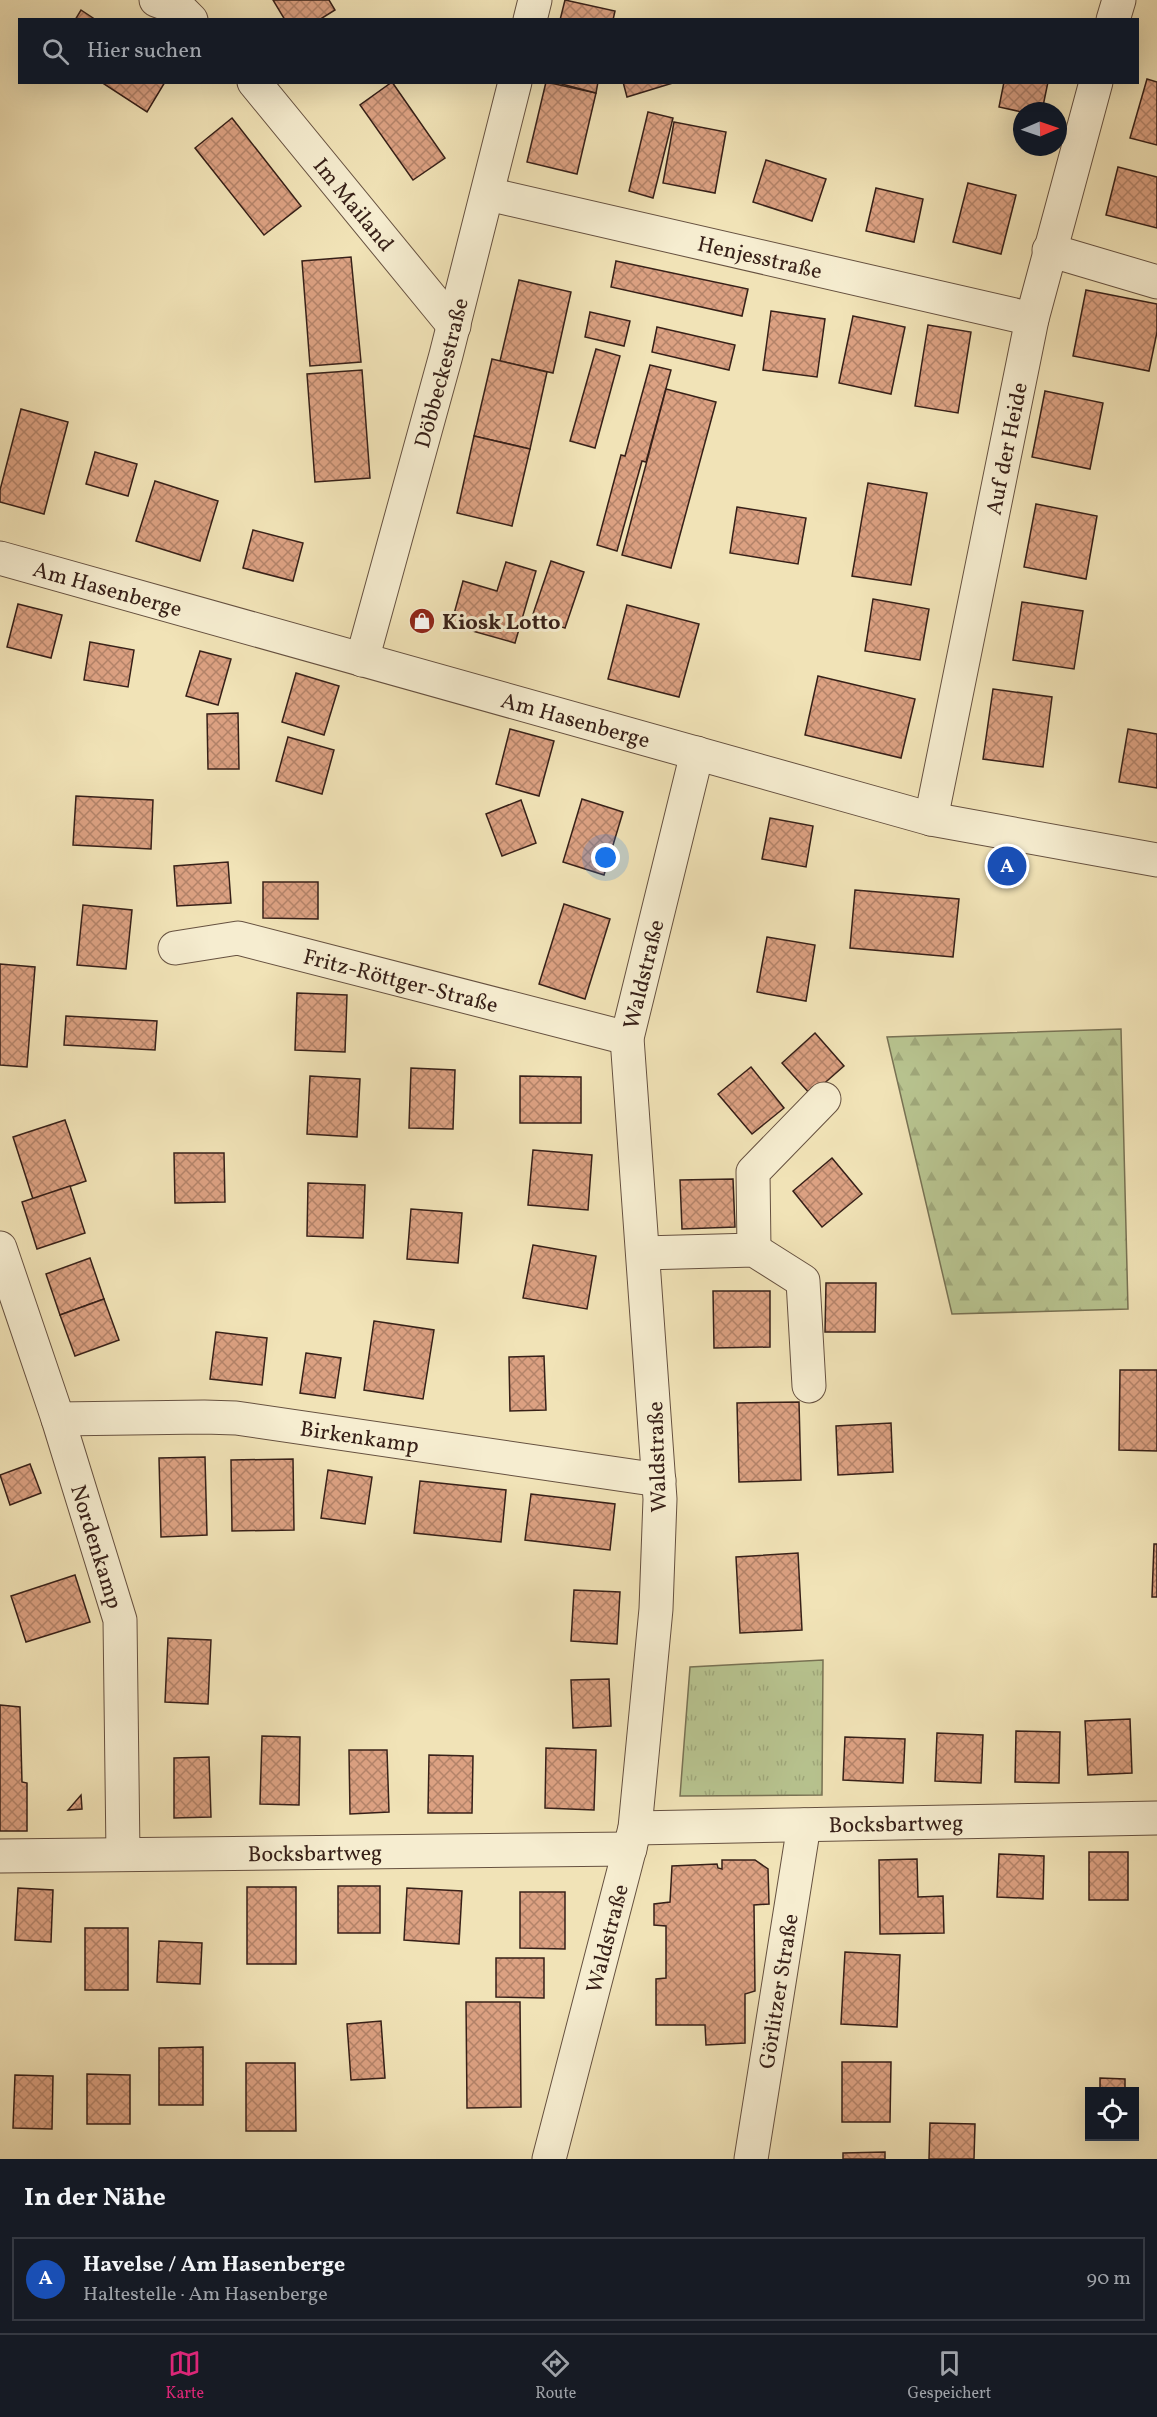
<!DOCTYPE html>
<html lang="de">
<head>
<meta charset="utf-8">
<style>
  body { margin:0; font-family:Vollkorn,serif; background:#242831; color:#f1f3f6 }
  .controls { position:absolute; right:18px; bottom:18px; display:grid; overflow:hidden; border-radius:0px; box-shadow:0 6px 24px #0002 }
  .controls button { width:54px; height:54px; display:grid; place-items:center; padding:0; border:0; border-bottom:2px solid #363941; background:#171b24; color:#f1f3f6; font:30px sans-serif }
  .compass { position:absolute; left:1013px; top:102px; width:54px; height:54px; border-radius:50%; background:#171b24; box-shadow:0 6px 24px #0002; rotate:88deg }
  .you { position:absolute; left:606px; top:858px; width:21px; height:21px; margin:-15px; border:4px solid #fff; border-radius:50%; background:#1a73e8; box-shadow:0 0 0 9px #1a73e833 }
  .badge { display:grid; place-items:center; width:39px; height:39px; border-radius:50%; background:#db2777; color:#fff; font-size:20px; font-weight:700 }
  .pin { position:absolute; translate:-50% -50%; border:3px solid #fff; box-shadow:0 2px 6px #0006 }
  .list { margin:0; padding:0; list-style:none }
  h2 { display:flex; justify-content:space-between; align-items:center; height:78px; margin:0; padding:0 24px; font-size:26px }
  h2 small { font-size:20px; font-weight:400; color:#9ea1a6 }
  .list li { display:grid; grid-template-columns:39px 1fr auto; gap:18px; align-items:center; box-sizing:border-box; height:84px; margin:0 12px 12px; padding:0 12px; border:2px solid #363941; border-radius:0px }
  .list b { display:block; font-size:22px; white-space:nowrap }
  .list p { margin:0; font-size:20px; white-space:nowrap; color:#9ea1a6 }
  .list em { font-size:20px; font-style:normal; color:#9ea1a6 }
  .icon { flex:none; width:33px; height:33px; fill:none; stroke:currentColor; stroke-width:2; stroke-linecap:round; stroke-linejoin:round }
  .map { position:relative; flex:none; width:1157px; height:2159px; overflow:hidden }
  .search { position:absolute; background:#171b24; box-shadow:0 6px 24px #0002; left:18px; right:18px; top:18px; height:66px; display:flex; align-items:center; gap:15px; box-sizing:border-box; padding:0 21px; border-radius:0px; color:#9ea1a6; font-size:22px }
  .sheet { height:174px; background:#171b24 }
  nav { display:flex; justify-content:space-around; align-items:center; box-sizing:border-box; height:84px; border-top:2px solid #363941; background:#171b24; font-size:16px; color:#9ea1a6 }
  nav a { display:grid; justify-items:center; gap:3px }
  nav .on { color:#db2777 }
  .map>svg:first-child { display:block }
  .grass { fill:url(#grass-tufts); stroke:#787254; stroke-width:1.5 }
  .forest { fill:url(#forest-firs); stroke:#787254; stroke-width:1.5 }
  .building { fill:url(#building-cross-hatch); stroke:#372018; stroke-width:1.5 }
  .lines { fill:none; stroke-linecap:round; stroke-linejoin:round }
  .minor-casing { stroke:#665140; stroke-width:35 }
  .minor { stroke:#f6edd0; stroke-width:33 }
  .labels { text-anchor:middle; stroke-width:6; stroke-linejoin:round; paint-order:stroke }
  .street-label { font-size:22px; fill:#372018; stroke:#f6edd0 }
  .poi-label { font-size:22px; font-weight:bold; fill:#372018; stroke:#f6edd0; text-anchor:start }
</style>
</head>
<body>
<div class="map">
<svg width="1157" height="2159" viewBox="0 0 1157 2159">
  <defs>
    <pattern id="grass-tufts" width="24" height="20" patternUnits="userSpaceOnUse" patternTransform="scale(1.5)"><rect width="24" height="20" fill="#b8c490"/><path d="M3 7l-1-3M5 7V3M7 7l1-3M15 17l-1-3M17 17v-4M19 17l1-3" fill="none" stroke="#9fa87b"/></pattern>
    <pattern id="forest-firs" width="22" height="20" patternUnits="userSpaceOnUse" patternTransform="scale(1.5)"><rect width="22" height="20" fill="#b8c490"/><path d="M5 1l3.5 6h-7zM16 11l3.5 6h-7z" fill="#9fa87b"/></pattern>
    <pattern id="building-cross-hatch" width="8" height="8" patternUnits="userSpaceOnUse" patternTransform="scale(1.5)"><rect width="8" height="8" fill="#dca182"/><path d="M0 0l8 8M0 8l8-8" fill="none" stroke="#b38369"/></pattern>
  </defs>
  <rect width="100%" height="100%" fill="#f1e3b7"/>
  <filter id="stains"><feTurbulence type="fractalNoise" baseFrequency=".00333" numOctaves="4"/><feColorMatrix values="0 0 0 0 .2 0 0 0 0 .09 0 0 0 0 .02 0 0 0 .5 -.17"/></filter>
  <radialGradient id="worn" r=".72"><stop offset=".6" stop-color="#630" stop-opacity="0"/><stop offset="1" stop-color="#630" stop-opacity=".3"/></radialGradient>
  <polygon class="grass" points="823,1660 822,1795 680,1796 690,1667"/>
  <polygon class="forest" points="1121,1029 1128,1309 952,1314 887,1037"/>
  <g class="building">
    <polygon points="273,0 329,0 335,10 319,20 285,20"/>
    <polygon points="565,0 615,11 613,20 560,20"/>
    <polygon points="81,10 96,20 75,20"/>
    <polygon points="1147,79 1157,82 1157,145 1130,138"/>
    <polygon points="101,82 165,82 147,112"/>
    <polygon points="392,82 445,158 413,180 360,105"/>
    <polygon points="546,82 596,93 577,174 527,162"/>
    <polygon points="554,82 598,82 596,93"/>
    <polygon points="623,82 676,82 627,97"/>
    <polygon points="1004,82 1048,82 1042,111 1022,112 999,107"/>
    <polygon points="648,112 673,118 653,198 629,191"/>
    <polygon points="232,118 301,206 264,235 195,148"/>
    <polygon points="674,122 726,132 715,193 663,183"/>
    <polygon points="766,160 826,179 812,221 753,202"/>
    <polygon points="1118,167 1157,177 1157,228 1106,215"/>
    <polygon points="968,183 1016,195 1001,254 953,242"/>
    <polygon points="876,188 923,199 914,242 866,231"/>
    <polygon points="351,257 361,362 310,366 302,261"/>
    <polygon points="616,261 748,289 742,316 611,287"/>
    <polygon points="519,280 571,292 553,373 500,361"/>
    <polygon points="1086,290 1157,304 1157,332 1149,371 1073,356"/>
    <polygon points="771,311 825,319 817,377 763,370"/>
    <polygon points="590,312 630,321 624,346 585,337"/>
    <polygon points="853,316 905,327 891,394 839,383"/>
    <polygon points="928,325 971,332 958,413 915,406"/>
    <polygon points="657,327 735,345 729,370 652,352"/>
    <polygon points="596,349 620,356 595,448 570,441"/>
    <polygon points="492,359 547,372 530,449 474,436"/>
    <polygon points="650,365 671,370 646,462 642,461 617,551 597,545 621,455 625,456"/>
    <polygon points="362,370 370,478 315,482 307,374"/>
    <polygon points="666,389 716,402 671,568 622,555"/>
    <polygon points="1045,391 1103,403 1090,469 1032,457"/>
    <polygon points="21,409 68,422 44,514 0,502 0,490"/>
    <polygon points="474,436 530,449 512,526 457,513"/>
    <polygon points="95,452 137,464 128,496 86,484"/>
    <polygon points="155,481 218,501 200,561 136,541"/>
    <polygon points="868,483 927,493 911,585 852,576"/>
    <polygon points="1036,504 1097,516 1086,579 1024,567"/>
    <polygon points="737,507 806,518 798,564 730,553"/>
    <polygon points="253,530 303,543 293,581 243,568"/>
    <polygon points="551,561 584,572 565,628 532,617"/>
    <polygon points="506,562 536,571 515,643 451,625 463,581 497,591"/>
    <polygon points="873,599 929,609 920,660 865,651"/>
    <polygon points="1022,602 1083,611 1074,669 1013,660"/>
    <polygon points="18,604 62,615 51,658 7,647"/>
    <polygon points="627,605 699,624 679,697 608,679"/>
    <polygon points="90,642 134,650 128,687 84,680"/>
    <polygon points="200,651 231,659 218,705 186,696"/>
    <polygon points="296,673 339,686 324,735 282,722"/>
    <polygon points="818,676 915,699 901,758 805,735"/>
    <polygon points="993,689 1052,697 1043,767 983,759"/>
    <polygon points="238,713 239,769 208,769 207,714"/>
    <polygon points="510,729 554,741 539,796 496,784"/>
    <polygon points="1128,729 1157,734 1157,788 1119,782"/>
    <polygon points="288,737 334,750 322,794 276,781"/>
    <polygon points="76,796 153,800 151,849 73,845"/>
    <polygon points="582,799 623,812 604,875 563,862"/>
    <polygon points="521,800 536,843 502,856 486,814"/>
    <polygon points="770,818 813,826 806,867 762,859"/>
    <polygon points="228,862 231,903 177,906 174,866"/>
    <polygon points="263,882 318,882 318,919 263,918"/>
    <polygon points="855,890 959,899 953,957 850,948"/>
    <polygon points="564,904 610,919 585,999 539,984"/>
    <polygon points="83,905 132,910 126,969 77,965"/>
    <polygon points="767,937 815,945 806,1001 757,992"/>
    <polygon points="0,964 35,967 27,1067 0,1065"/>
    <polygon points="297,993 347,995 345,1052 295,1050"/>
    <polygon points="66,1016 157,1021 155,1050 64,1045"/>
    <polygon points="815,1033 844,1066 811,1095 782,1063"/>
    <polygon points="751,1067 784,1108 752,1134 718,1094"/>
    <polygon points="411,1068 455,1070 453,1129 409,1128"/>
    <polygon points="310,1076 360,1079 357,1137 307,1134"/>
    <polygon points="520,1076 581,1077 581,1123 520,1123"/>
    <polygon points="65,1120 86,1181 33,1199 13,1137"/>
    <polygon points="533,1150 592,1155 588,1210 528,1205"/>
    <polygon points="174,1153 224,1153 225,1202 175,1203"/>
    <polygon points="832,1158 862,1194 822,1227 793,1191"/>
    <polygon points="733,1179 735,1227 682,1229 680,1180"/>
    <polygon points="308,1183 365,1185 363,1238 307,1236"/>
    <polygon points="70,1186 85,1233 37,1249 22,1202"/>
    <polygon points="411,1209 462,1213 458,1263 407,1259"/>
    <polygon points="533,1245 596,1256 587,1309 523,1298"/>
    <polygon points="90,1258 104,1299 60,1315 46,1274"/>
    <polygon points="826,1283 876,1283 875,1332 825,1332"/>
    <polygon points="713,1291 770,1291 770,1347 714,1348"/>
    <polygon points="104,1299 119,1340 75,1356 60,1315"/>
    <polygon points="374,1321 434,1330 423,1399 364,1390"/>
    <polygon points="216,1332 267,1338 262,1385 210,1379"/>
    <polygon points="306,1353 341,1358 335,1398 300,1393"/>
    <polygon points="544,1356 546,1410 510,1411 509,1357"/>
    <polygon points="1120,1370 1157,1370 1157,1451 1119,1450"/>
    <polygon points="799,1402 801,1480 739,1482 737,1403"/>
    <polygon points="891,1423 893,1472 838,1475 836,1426"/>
    <polygon points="205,1457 207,1535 161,1537 159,1458"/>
    <polygon points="293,1459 294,1530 232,1531 231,1460"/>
    <polygon points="30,1464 41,1493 10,1505 0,1475"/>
    <polygon points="328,1470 372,1477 365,1524 321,1518"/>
    <polygon points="420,1481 506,1490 501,1542 414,1533"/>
    <polygon points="531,1494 615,1504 610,1550 525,1540"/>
    <polygon points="1154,1544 1157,1544 1157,1597 1152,1597"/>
    <polygon points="798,1553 802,1630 740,1633 736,1557"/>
    <polygon points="75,1575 90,1622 26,1642 11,1596"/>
    <polygon points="574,1590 620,1592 617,1644 571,1641"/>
    <polygon points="168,1638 211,1640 208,1704 165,1702"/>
    <polygon points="609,1679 611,1726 573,1728 571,1680"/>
    <polygon points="0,1705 20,1707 22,1782 27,1783 27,1831 0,1831"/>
    <polygon points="1130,1719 1132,1773 1088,1775 1085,1721"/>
    <polygon points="1016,1731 1060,1732 1059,1783 1015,1782"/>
    <polygon points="937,1733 983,1735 981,1783 935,1781"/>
    <polygon points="262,1736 300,1737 299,1805 260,1804"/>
    <polygon points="845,1737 905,1739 903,1783 843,1780"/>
    <polygon points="546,1748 596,1750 594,1810 545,1808"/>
    <polygon points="349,1750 387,1750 389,1812 350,1814"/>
    <polygon points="429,1755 473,1756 472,1813 428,1813"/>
    <polygon points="209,1757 211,1817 174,1818 174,1758"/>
    <polygon points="81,1795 82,1809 68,1810"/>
    <rect x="1089" y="1852" width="39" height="48"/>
    <polygon points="999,1854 1044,1856 1043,1899 997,1897"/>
    <polygon points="917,1859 918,1897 943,1896 944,1933 880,1934 879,1860"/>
    <polygon points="722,1860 755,1860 768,1869 769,1904 754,1905 755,1991 745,1994 745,2043 706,2045 705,2025 656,2025 656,1979 666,1978 666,1926 654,1925 654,1904 670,1902 672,1866 717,1864 718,1868 722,1869"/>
    <rect x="338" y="1886" width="42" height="47"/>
    <rect x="247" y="1887" width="49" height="77"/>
    <polygon points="18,1888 53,1890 51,1942 15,1940"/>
    <polygon points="407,1888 462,1891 459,1944 404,1940"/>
    <polygon points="520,1892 565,1892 565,1949 520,1948"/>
    <rect x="85" y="1928" width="43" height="62"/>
    <polygon points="159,1941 202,1943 200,1984 157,1982"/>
    <polygon points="845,1952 900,1955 897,2027 841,2024"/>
    <polygon points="496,1958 544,1958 544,1998 496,1997"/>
    <polygon points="466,2002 520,2002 521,2107 467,2108"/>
    <polygon points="381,2021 385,2078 351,2080 347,2024"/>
    <polygon points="203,2047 203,2105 159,2105 159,2048"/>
    <polygon points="842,2062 891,2062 890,2122 842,2122"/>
    <polygon points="246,2063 295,2063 296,2131 246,2131"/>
    <polygon points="87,2074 130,2075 130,2124 87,2124"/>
    <polygon points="15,2075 53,2076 52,2129 13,2128"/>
    <polygon points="1100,2078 1125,2079 1125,2092 1100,2092"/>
    <polygon points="930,2123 975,2124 974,2159 929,2159"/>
    <polygon points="885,2152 885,2159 843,2159 843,2153"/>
  </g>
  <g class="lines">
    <g class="minor-casing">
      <g id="minor">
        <polyline points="156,0 180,9 191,20"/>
        <polyline points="530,20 535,0"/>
        <polyline points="1113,20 1119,0"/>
        <path id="s1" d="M254 82 454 326"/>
        <path id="s2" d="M488 194 1032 319"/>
        <polyline points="1049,250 1157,282"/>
        <path id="s3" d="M0 558 931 819 1157 860"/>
        <path id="s4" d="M362 660 446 355 515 82"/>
        <path id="s5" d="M931 819 1032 319 1096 82"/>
        <path id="s6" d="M175 948 238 938 627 1038"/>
        <path id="s7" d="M0 1248 58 1419 120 1620 123 1854"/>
        <polyline points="754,1250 753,1172 824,1099"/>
        <polyline points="643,1253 754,1250 803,1281 809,1386"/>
        <path id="s8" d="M58 1419 204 1417 236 1418 659 1480"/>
        <path id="s9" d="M635 1828 1157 1818"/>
        <path id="s10" d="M0 1856 630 1849"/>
        <path id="s11" d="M549 2159 635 1828 656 1609 660 1499 627 1038 697 753"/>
        <path id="s12" d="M751 2159 804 1825"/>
      </g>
    </g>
    <use href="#minor" class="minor"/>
  </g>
  <defs>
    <g id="shop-disc" transform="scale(1.35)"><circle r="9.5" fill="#8f2418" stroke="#f6edd0"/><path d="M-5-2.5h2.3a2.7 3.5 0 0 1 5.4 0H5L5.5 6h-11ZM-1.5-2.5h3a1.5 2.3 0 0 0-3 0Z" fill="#fff"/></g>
  </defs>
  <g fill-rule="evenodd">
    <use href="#shop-disc" x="422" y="621"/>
  </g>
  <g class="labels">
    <g class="street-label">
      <text dy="8" stroke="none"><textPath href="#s1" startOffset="158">Im Mailand</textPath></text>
      <text dy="8" stroke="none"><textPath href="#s2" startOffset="279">Henjesstraße</textPath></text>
      <text dy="8" stroke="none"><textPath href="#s4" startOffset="298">Döbbeckestraße</textPath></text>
      <text dy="8" stroke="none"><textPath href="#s5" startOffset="378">Auf der Heide</textPath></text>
      <text dy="8" stroke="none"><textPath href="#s3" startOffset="112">Am Hasenberge</textPath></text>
      <text dy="8" stroke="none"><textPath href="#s3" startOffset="598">Am Hasenberge</textPath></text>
      <text dy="8" stroke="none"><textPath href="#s11" startOffset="1200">Waldstraße</textPath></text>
      <text dy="8" stroke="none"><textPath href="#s6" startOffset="232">Fritz-Röttger-Straße</textPath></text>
      <text dy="8" stroke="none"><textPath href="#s8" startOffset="303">Birkenkamp</textPath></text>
      <text transform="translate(656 1457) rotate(-92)" y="8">Waldstraße</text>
      <text dy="8" stroke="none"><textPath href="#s7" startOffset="314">Nordenkamp</textPath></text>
      <text dy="8" stroke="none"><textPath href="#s9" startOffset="261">Bocksbartweg</textPath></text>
      <text dy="8" stroke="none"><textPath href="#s10" startOffset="315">Bocksbartweg</textPath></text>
      <text dy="8" stroke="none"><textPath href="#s11" startOffset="228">Waldstraße</textPath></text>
      <text dy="8" stroke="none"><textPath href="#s12" startOffset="170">Görlitzer Straße</textPath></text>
    </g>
    <g class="poi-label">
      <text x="442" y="629">Kiosk Lotto</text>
    </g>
  </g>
  <rect width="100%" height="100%" filter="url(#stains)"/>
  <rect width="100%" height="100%" fill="url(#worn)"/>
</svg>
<div class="controls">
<button><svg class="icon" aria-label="locate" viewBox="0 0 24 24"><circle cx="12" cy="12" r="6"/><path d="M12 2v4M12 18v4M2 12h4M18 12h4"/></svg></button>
</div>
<svg class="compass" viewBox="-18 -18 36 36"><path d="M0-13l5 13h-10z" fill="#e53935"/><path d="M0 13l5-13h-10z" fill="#9ea1a6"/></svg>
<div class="you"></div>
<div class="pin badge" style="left:1007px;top:866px;background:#1a4fb4">A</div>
<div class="search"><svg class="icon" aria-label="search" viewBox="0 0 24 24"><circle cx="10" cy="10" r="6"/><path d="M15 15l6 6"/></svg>Hier suchen</div>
</div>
<section class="sheet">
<h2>In der Nähe<small></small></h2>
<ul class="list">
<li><span class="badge" style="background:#1a4fb4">A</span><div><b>Havelse / Am Hasenberge</b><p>Haltestelle · Am Hasenberge</p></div><em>90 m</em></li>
</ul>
</section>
<nav>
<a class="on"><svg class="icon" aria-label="map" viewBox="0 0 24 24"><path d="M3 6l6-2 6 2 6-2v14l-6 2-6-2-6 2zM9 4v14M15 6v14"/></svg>Karte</a>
<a><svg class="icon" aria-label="directions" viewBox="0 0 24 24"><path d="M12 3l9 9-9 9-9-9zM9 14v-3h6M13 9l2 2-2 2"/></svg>Route</a>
<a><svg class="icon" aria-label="saved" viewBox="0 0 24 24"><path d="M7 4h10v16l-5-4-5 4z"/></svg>Gespeichert</a>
</nav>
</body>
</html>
